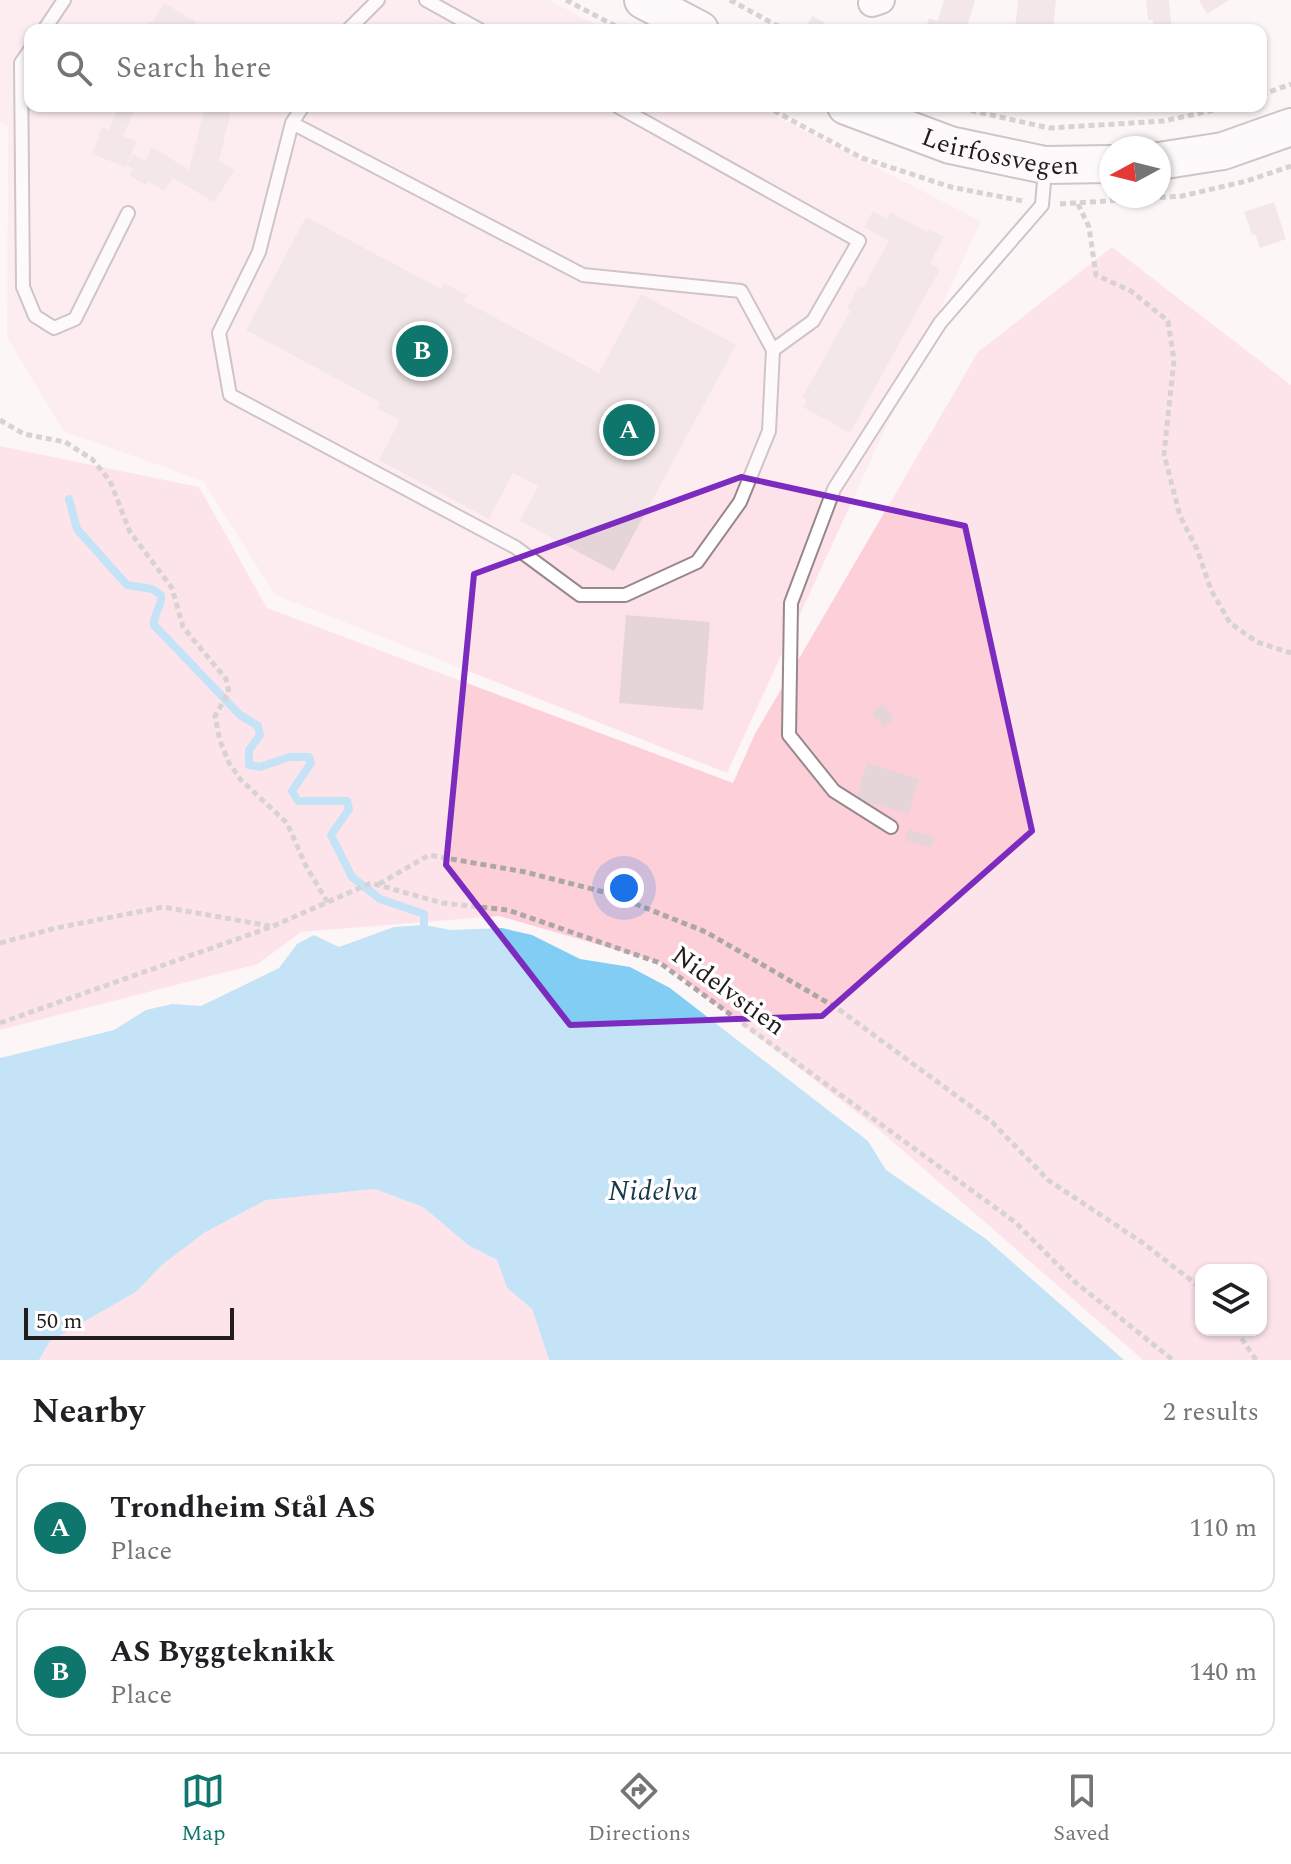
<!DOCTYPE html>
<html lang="en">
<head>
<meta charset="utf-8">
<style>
  body { margin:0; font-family:Spectral,serif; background:#f2f2f2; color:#202124 }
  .controls { position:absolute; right:24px; bottom:24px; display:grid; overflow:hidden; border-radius:16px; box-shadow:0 2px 6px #0004 }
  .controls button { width:72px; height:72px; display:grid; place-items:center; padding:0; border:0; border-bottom:2px solid #e0e0e0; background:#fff; color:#202124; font:40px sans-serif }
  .compass { position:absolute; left:1099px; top:136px; width:72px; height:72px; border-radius:50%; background:#fff; box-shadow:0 2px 6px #0004; rotate:263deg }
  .scale { position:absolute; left:24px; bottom:20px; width:210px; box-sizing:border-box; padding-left:8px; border:4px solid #221c1d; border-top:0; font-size:22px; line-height:28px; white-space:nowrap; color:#221c1d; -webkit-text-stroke:6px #fff; paint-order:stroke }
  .you { position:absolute; left:624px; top:888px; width:28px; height:28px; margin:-20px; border:6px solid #fff; border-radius:50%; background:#1a73e8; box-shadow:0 0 0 12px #1a73e833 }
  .badge { display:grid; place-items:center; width:52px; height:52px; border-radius:50%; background:#0f766e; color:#fff; font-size:26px; font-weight:700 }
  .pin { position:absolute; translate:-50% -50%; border:4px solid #fff; box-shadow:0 2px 8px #0006 }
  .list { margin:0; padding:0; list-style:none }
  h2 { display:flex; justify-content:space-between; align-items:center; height:104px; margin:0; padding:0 32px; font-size:34px }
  h2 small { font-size:26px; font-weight:400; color:#757577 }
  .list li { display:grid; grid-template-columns:52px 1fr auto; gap:24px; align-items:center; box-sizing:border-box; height:128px; margin:0 16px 16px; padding:0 16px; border:2px solid #e0e0e0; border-radius:16px }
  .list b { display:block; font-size:30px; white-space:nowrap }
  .list p { margin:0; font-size:26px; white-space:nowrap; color:#757577 }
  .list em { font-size:26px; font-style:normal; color:#757577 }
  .icon { flex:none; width:44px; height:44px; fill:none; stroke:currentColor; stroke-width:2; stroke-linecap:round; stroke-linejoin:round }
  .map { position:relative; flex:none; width:1291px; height:1360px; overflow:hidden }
  .search { position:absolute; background:#fff; box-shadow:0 2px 6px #0004; left:24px; right:24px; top:24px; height:88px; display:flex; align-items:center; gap:20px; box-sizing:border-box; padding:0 28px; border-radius:16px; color:#757577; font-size:30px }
  .sheet { height:392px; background:#fff }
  nav { display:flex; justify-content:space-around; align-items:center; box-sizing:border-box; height:112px; border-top:2px solid #e0e0e0; background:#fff; font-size:22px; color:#757577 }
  nav a { display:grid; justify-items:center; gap:4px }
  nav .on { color:#0f766e }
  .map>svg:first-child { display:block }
  .built { fill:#fde3e9 }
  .green { fill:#fdcfd9; fill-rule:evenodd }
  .water { fill:#81cdf4 }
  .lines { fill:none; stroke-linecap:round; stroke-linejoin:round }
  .stream { stroke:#81cdf4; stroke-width:8 }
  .building { fill:#e6d5d8 }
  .lane-casing { stroke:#98888c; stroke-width:16 }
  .street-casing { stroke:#98888c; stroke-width:30 }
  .secondary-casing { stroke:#98888c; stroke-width:40 }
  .path { stroke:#aca6a7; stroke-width:5; stroke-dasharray:6 4; stroke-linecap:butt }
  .lane { stroke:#fff; stroke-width:12 }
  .street { stroke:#fff; stroke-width:26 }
  .secondary { stroke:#fff; stroke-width:36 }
  .marked { fill:none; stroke:#7b2cbf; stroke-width:6; stroke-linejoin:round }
  .labels { text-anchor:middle; stroke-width:7; stroke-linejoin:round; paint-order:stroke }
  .street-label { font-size:26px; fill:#221c1d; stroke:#fff }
  .water-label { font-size:28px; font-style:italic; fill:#17394a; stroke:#fff }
</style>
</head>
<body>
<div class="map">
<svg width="1291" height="1360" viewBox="0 0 1291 1360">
  <rect width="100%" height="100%" fill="#fdf6f7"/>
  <polygon class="built" points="0,0 549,0 607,30 30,30 30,106 756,106 981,221 727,773 275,595 203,481 63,431 7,337 8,127 0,123"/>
  <g class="green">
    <path d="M1112 247 1291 385V1360H1143L878 1129 662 963 499 916 301 932 258 964 0 1030V446L199 487 267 608 733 783 755 734 978 352ZM1201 1270H1261V1330H1201Z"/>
    <polygon points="375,1189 423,1207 468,1245 497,1260 507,1288 532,1309 549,1360 39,1360 50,1341 136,1292 162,1265 204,1233 266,1200"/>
  </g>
  <polygon class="water" points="424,925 451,930 502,928 532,935 580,959 630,967 670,988 868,1141 886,1170 986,1239 1124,1360 549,1360 532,1309 507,1288 497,1260 468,1245 423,1207 375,1189 266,1200 204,1233 162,1265 136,1292 50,1341 39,1360 0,1360 0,1058 114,1030 146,1010 172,1004 201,1006 279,968 297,944 314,935 339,947 394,927"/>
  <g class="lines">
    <path class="stream" d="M69 499 77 529 127 585 152 589 161 595C163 606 153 613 154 625L240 715 258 726 260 735 249 750V765L260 767 289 757H309L311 763 292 791 298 801H347L349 809 331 835 352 877 380 899 424 914V925"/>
  </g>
  <g class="building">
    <polygon points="944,0 975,0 966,30 925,30 929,18 938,21"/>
    <polygon points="1018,0 1056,0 1053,30 1015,30"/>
    <polygon points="1146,0 1169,0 1172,30 1154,30 1153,20 1148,20"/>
    <polygon points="1199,0 1229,0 1207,14"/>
    <polygon points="164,3 196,22 191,30 144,30 149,21 152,23"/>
    <polygon points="812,16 824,22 820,30 805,29"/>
    <polygon points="1137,24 1138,30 1108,30 1108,27"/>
    <polygon points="118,106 134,111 123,136 136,141 126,167 92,154 102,127 109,130"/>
    <polygon points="205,106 232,106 219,161 235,170 214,202 173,178 164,191 148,181 146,185 129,175 133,169 127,165 133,154 145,161 152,147 189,170"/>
    <polygon points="1274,202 1286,239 1260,248 1255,234 1252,235 1244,212"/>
    <polygon points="873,211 887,219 890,212 927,232 929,229 944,237 930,263 940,269 850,433 803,407 807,400 802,398 851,310 847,308 859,286 863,288 889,241 864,227"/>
    <polygon points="306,217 441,289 444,283 467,295 464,301 599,373 641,294 736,345 614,571 520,521 538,486 513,473 489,519 379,460 400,420 377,408 380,402 246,330"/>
    <polygon points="626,615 710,622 703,710 619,703"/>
    <polygon points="881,704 895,717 885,727 872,715"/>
    <polygon points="867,763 919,779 909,814 856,799"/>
    <polygon points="908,829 935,837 931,848 905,840"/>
  </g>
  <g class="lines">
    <g class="lane-casing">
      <g id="lane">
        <polyline points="426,0 480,30"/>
        <polyline points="44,30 64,0"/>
        <polyline points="348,30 378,0"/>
        <polyline points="30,50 21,63 23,287 35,316 54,328 75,319 128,213"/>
        <polyline points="617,106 859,241 813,321 773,350"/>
        <polyline points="292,123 583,275 741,291 773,350 769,431 740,502 697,562 625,595 580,595 515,547 230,395 219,333 259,252 292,123 303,106"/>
        <polyline points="891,827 834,791 789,735 791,603 834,489 940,323 1042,205 1045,169"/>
      </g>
    </g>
    <g class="street-casing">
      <polyline id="street" points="872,3 881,0"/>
    </g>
    <g class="secondary-casing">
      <g id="secondary">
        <polyline points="643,0 700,30"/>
        <path id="s1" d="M846 106 950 145 1045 165 1111 164"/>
        <polyline points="1159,161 1223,151 1291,127"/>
      </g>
    </g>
    <g class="path">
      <polyline points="566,0 623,30"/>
      <polyline points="730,0 785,30"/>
      <polyline points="1261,95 1291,84"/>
      <polyline points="765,106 862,158 951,187 1023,201"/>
      <polyline points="951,106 1049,128 1164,121 1233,106"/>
      <polyline points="1060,204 1182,196 1247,181 1291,166"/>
      <polyline points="1078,204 1089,227 1096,275 1131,291 1168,321 1174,360 1164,454 1180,516 1197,549 1211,590 1230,623 1257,642 1291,653"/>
      <polyline points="0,420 24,434 65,442 92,459 110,481 130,532 172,588 183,627 226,679 229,692 215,716 220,741 229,763 241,780 287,823 306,866 328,903"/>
      <polyline points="379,884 429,855 525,872 608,893 706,932 837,1008 992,1122 1048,1180 1143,1243 1201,1288"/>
      <polyline points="0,943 56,928 163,907 270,926"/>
      <polyline points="0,1023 271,927 371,883 442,903 508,910 660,963 1015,1222 1075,1282 1173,1360"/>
      <polyline points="1236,1330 1256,1360"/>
    </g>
    <use href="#lane" class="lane"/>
    <use href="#street" class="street"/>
    <use href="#secondary" class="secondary"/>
  </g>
  <path d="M0 0H1291V1360H0ZM741 477 965 526 1032 831 822 1016 570 1025 446 865 474 574Z" fill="#fdf6f7" fill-opacity=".55" fill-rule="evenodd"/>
  <path class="marked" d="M741 477 965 526 1032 831 822 1016 570 1025 446 865 474 574Z"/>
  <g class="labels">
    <g class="street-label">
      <text dy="9" stroke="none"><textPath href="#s1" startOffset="162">Leirfossvegen</textPath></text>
      <text transform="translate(729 990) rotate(36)" y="9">Nidelvstien</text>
    </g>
    <g class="water-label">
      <text x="653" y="1200">Nidelva</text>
    </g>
  </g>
</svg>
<div class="controls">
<button><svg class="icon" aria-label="layers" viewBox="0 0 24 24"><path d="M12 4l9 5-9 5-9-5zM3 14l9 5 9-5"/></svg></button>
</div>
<svg class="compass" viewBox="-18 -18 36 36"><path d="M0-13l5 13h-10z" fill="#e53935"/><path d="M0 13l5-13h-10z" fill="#757577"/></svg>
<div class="scale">50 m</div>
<div class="you"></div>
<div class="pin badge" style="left:629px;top:430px">A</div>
<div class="pin badge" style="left:422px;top:351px">B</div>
<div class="search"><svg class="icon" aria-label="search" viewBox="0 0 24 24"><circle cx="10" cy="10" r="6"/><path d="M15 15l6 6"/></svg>Search here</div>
</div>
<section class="sheet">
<h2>Nearby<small>2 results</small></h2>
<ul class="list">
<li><span class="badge">A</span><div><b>Trondheim Stål AS</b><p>Place</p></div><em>110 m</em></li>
<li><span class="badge">B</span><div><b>AS Byggteknikk</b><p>Place</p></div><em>140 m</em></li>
</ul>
</section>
<nav>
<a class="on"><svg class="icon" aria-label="map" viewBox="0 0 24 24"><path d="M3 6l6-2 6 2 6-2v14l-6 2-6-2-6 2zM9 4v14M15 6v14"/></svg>Map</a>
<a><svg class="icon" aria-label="directions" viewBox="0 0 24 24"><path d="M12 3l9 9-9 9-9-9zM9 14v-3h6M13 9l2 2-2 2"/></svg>Directions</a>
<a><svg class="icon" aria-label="saved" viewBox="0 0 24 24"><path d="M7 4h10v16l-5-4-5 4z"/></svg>Saved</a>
</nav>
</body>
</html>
